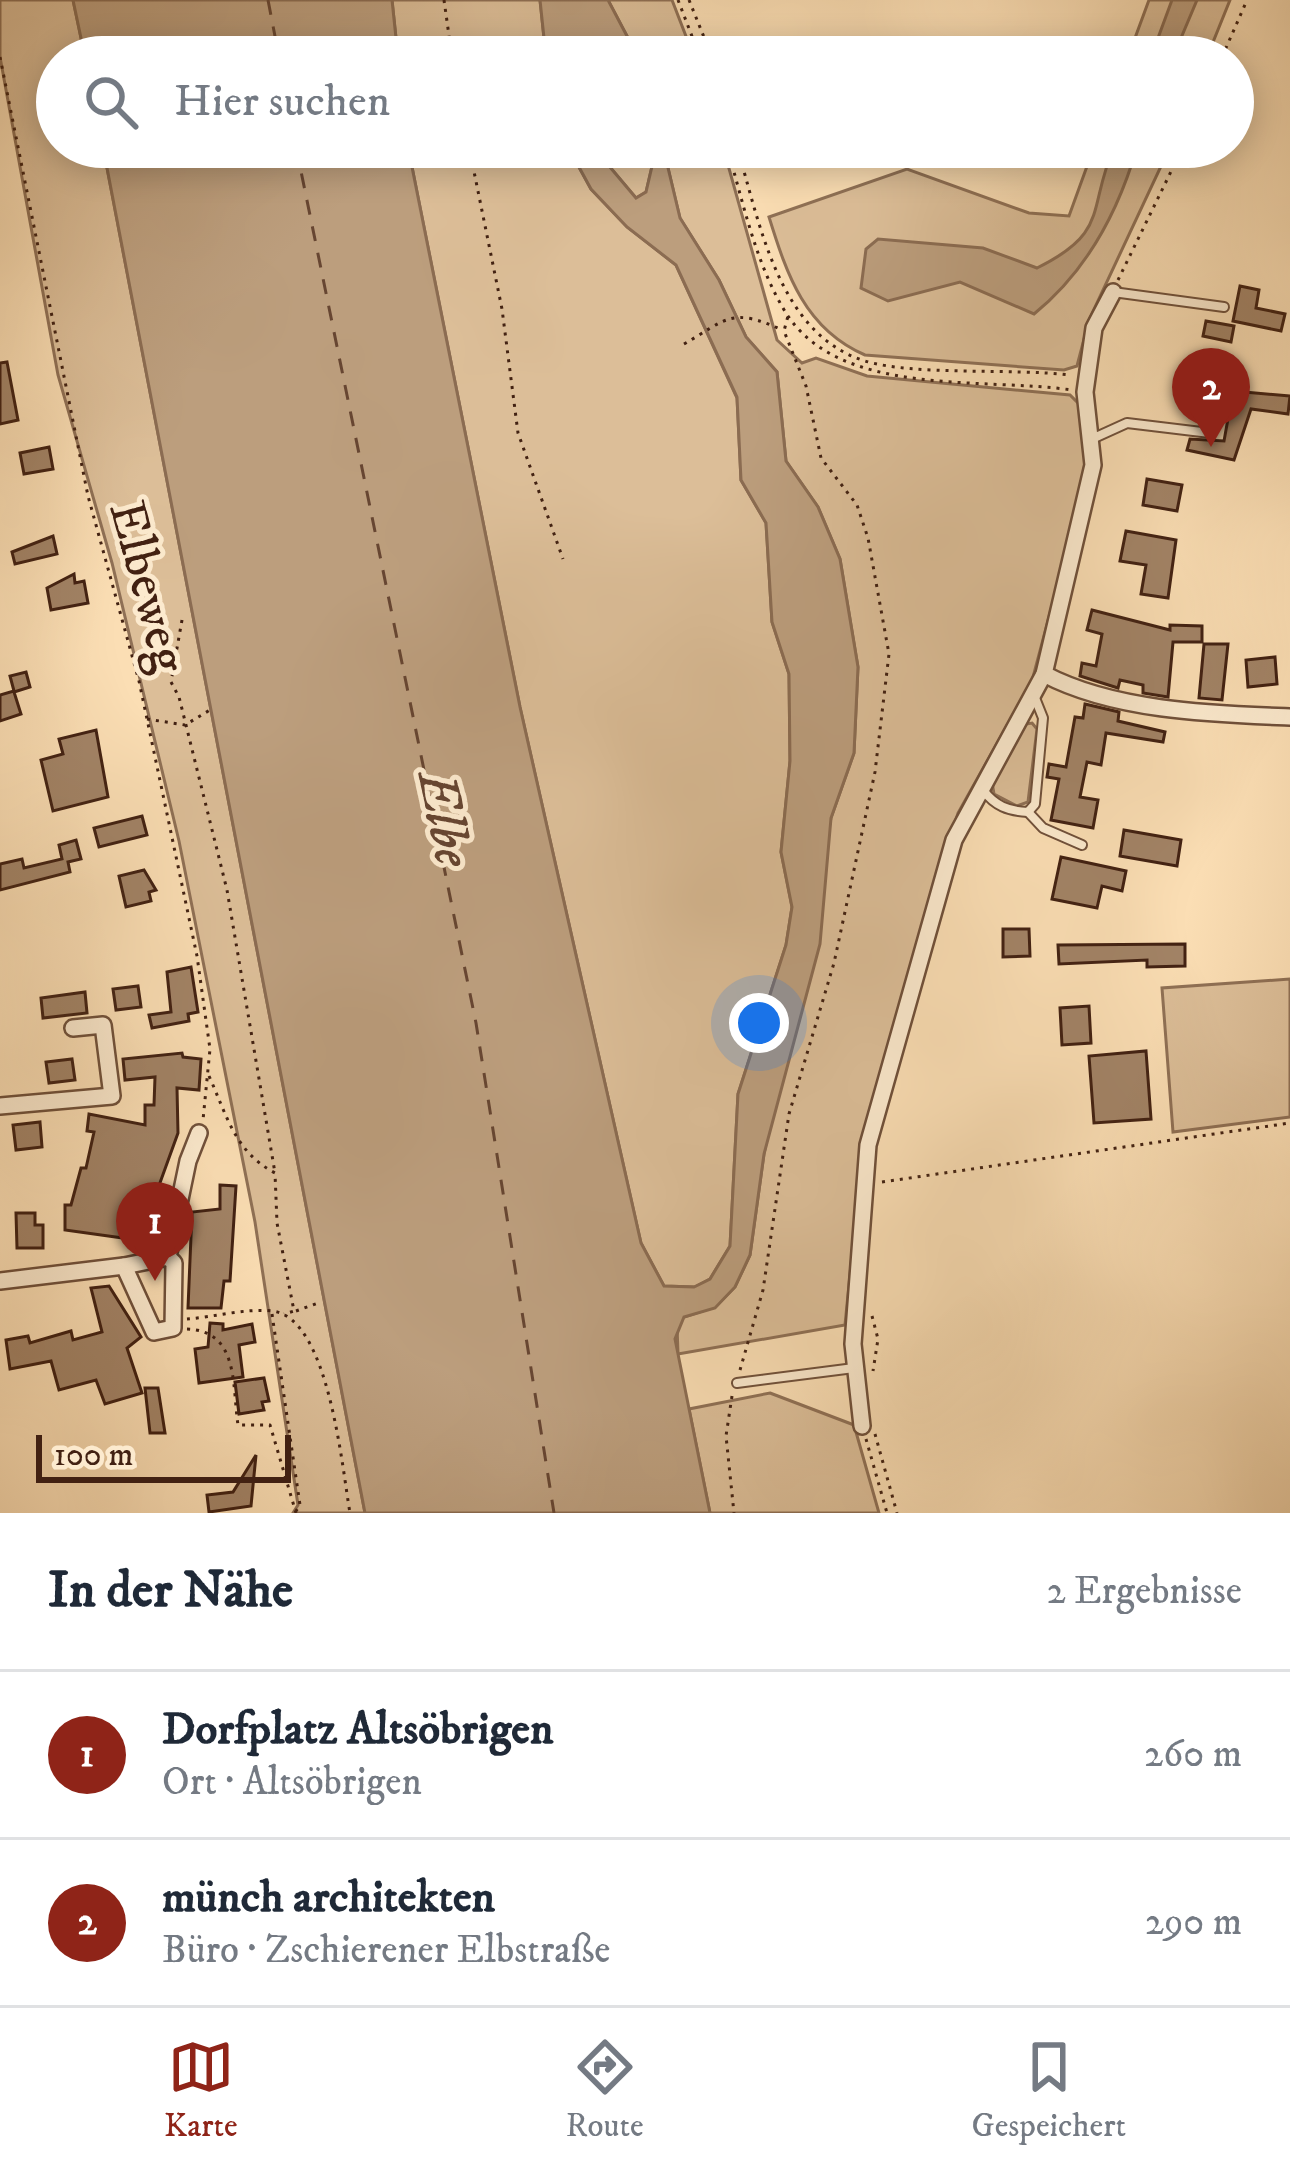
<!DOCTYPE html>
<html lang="de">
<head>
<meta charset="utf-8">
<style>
  body { margin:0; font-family:"IM FELL DW Pica",serif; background:#f2f2f3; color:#1f2937 }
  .scale { position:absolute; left:36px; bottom:30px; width:255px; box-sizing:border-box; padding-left:12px; border:6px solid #422112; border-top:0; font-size:33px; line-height:42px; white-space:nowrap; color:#422112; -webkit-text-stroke:9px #fceace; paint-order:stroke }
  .you { position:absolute; left:759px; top:1023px; width:42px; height:42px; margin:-30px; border:9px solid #fff; border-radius:50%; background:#1a73e8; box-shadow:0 0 0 18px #1a73e833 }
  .badge { display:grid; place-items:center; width:78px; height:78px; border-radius:50%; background:#8f2418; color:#fff; font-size:39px; font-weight:700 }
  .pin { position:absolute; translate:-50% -99px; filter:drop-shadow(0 3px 6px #0008) }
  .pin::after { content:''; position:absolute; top:63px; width:42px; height:36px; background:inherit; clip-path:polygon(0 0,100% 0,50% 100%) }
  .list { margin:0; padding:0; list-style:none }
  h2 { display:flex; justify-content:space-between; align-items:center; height:156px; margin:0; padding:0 48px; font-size:51px }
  h2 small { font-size:39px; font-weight:400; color:#747a83 }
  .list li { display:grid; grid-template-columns:78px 1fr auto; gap:36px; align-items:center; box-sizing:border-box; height:168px; padding:0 48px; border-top:3px solid #e0e1e3 }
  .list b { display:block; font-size:45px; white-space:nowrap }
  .list p { margin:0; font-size:39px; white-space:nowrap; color:#747a83 }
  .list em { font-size:39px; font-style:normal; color:#747a83 }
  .icon { flex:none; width:66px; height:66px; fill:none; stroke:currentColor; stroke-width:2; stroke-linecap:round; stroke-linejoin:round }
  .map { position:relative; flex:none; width:1290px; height:1513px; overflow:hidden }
  .search { position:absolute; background:#fff; box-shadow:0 6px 30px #0003; left:36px; right:36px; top:36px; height:132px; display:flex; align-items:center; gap:30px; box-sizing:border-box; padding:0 42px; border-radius:66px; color:#747a83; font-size:45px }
  .sheet { height:492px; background:#fff }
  nav { display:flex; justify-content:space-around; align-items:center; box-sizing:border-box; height:168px; border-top:3px solid #e0e1e3; background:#fff; font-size:33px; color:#747a83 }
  nav a { display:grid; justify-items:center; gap:6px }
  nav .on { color:#8f2418 }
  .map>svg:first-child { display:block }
  .green { fill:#dcbe98; stroke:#8f7055; stroke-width:3 }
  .water { fill:#bc9e7d; stroke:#8b6c52; stroke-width:3 }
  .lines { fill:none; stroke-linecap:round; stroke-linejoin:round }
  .ferry { stroke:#674632; stroke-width:3; stroke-dasharray:15 12; stroke-linecap:butt }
  .building { fill:#a28366; stroke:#422112; stroke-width:3 }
  .lane-casing { stroke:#70503a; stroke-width:12 }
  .street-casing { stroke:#70503a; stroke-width:20 }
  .path { stroke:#422112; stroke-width:3; stroke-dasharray:3 6; stroke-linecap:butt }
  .lane { stroke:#fceace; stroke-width:8 }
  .street { stroke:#fceace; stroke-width:15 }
  .labels { text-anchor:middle; stroke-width:10; stroke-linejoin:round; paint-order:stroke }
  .street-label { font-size:51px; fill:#422112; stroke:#fceace }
  .water-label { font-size:54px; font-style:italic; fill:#674632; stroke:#fceace }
</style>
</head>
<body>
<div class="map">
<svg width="1290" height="1513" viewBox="0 0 1290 1513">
  <rect width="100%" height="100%" fill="#fbdeb4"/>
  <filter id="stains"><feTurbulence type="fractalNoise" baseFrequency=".00167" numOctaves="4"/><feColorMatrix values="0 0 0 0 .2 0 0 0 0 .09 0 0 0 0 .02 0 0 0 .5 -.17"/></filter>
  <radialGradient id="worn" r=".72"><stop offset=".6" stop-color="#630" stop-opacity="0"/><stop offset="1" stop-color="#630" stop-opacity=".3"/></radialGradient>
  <g class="green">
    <polygon points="0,0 73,0 85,57 57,57 57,147 103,147 365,1513 293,1513 298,1505 255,1222 179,841 112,563 58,375 0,57"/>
    <polygon points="392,0 540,0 546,57 398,57"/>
    <polygon points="608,0 672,0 694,57 638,57"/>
    <polygon points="1149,0 1230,0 1207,57 1128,57"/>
    <polygon points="408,147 568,147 591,189 627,227 676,265 737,398 741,480 766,523 772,622 789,674 790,761 781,852 792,907 786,945 738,1094 730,1246 710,1279 695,1287 664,1286 641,1243 520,707"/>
    <polygon points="593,147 649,147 653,162 646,192 636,198"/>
    <polygon points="663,147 723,147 777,340 802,363 816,358 867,376 1070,395 1082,407 1088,447 1075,519 1032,681 958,813 913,958 863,1143 845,1325 678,1354 677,1325 684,1317 715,1307 735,1287 750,1255 764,1154 831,818 854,753 858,667 840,559 818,507 786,461 777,372 746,337 719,280 680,218"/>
    <path d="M1094 147H1170L1089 320 1077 366 1064 370 865 355C805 329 787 275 769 217L907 169 1029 213 1069 216Z"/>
    <polygon points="1032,723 1037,729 1028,802 1017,806 994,794 992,782 1026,724"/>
    <polygon points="1290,979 1290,1117 1173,1132 1162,988"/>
    <polygon points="770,1393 854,1425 879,1513 710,1513 689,1409"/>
  </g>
  <g class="water">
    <polygon points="73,0 392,0 398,57 85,57"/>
    <polygon points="540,0 608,0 638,57 602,57 585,48 574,57 546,57"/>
    <polygon points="1172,0 1197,0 1173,57 1151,57"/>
    <polygon points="103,147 408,147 520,707 641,1243 664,1286 694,1287 710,1279 730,1246 738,1094 786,945 792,907 781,852 790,761 789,674 772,622 766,523 741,480 737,397 676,265 627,227 591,189 568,147 593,147 636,198 646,192 653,162 649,147 663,147 680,218 719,280 746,337 777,372 786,461 818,507 840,559 858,667 854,753 831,818 820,944 764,1154 750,1255 735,1287 715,1308 684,1317 675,1339 710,1513 365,1513"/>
    <path d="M1114 147H1137C1118 213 1087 271 1034 314L960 282 888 301 861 288 866 249 878 239 983 248 1037 268C1110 232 1087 210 1114 147Z"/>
  </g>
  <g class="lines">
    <g class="ferry">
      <polyline points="268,0 279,57"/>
      <polyline points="296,147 476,1023 554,1513"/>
    </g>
  </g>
  <g class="building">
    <polygon points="1240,286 1259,290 1256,308 1285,314 1281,331 1233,321"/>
    <polygon points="1206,321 1234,326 1231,342 1203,336"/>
    <polygon points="7,362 18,420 0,424 0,363"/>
    <polygon points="1233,391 1290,396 1288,414 1251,409 1234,460 1187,450 1190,439 1224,441"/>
    <polygon points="49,447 53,469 24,474 20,453"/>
    <polygon points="1147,479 1182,485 1177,511 1143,505"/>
    <polygon points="1126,531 1176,540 1168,598 1141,594 1146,565 1120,561"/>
    <polygon points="53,536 57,554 15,564 12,552"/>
    <polygon points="74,574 75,583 84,581 88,603 51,610 47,588"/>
    <polygon points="1092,610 1170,630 1170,625 1202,626 1202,642 1173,642 1168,697 1143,693 1143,685 1120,680 1118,688 1080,676 1082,663 1096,666 1102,634 1087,630"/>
    <polygon points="1204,644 1228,644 1222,700 1199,698"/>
    <polygon points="1275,657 1277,684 1248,687 1246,660"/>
    <polygon points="26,672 30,687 14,692 21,714 0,721 0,695 14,691 10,676"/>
    <polygon points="1085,704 1119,712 1118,721 1165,732 1163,742 1106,733 1101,765 1087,762 1080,797 1098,800 1093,828 1051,820 1059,779 1047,777 1049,764 1066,767 1075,717 1083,718"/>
    <polygon points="96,730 108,797 53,811 41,760 63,754 59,739"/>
    <polygon points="142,816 147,835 99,847 94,828"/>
    <polygon points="1124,830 1181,840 1177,866 1120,856"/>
    <polygon points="76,840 81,859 68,862 70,872 0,890 0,864 22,859 24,868 62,859 59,845"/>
    <polygon points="1061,857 1126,871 1122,891 1102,886 1097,908 1052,899"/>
    <polygon points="144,870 156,890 149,892 151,901 126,907 119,876"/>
    <polygon points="1003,929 1029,929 1030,956 1003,957"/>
    <polygon points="1185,944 1185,966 1147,967 1147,960 1059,964 1058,945"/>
    <polygon points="191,967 198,1012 188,1014 189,1021 152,1028 149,1015 171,1012 167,972"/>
    <polygon points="138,986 141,1007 116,1010 113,989"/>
    <polygon points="85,992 87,1013 43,1018 41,998"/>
    <polygon points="1089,1006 1091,1043 1062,1045 1060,1008"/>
    <polygon points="1146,1051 1151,1119 1094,1123 1089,1056"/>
    <polygon points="182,1053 183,1057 201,1059 199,1090 177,1088 178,1133 157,1191 156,1212 134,1207 130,1239 65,1230 65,1205 71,1205 81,1168 86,1168 94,1132 87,1131 89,1114 145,1125 145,1105 154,1105 155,1077 125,1080 123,1059"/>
    <polygon points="72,1059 75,1080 49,1083 46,1062"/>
    <polygon points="40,1122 42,1147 16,1150 13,1125"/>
    <polygon points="220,1185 236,1186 230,1281 224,1281 221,1308 188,1308 192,1212 220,1209"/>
    <polygon points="16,1213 35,1213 35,1225 43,1225 43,1248 17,1248"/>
    <polygon points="109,1286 141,1337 127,1348 142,1393 105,1404 96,1380 59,1390 51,1361 10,1369 6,1340 28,1336 30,1343 71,1331 73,1340 102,1332 91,1288"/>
    <polygon points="210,1323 223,1324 223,1330 252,1324 255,1342 239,1345 243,1377 199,1383 195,1349 208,1347"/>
    <polygon points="264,1378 269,1401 262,1402 264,1410 239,1414 235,1382"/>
    <polygon points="145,1388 158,1388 165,1433 150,1433"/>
    <polygon points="256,1455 251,1506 209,1512 207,1495 233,1492"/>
  </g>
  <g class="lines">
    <g class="lane-casing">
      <g id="lane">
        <polyline points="1113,292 1224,307"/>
        <polyline points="1094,438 1127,423 1210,433 1218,422"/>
        <path d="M983 790C995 806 1008 811 1028 812L1035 804 1043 718 1035 698"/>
        <polyline points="1028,812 1043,828 1082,845"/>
        <polyline points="737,1383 854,1368"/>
      </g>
    </g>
    <g class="street-casing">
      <g id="street">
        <path d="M1044 674C1114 711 1212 714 1290 717"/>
        <polyline points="0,1106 112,1096 103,1025 73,1028"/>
        <polyline points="168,1257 124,1266 154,1332 173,1328 174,1263 168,1257 188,1161 199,1133"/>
        <polyline points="0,1281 124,1266"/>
        <polyline points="862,1426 853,1344 868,1145 954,840 1044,674 1093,465 1085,392 1094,328 1113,292"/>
      </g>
    </g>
    <g class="path">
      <polyline points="444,0 452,57"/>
      <polyline points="678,0 700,57"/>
      <polyline points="689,0 712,57"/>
      <polyline points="0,57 88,496 139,681 197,956 210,1049 203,1120"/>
      <polyline points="1222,57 1247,0"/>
      <polyline points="469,147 502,309 518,433 563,559"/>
      <path d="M727 147C743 202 756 265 786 313 840 398 983 377 1072 390"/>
      <path d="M737 147C760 223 778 334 865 361 915 376 1012 368 1070 375"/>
      <polyline points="1118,280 1183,147"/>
      <path d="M684 344C726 320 731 306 782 330"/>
      <polyline points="182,620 171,682 179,697 227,890 275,1173"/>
      <polyline points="147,719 185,725 210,710"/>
      <path d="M209 1076C227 1116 235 1152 275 1173L277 1223 294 1311 284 1314"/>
      <polyline points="882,1182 1290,1123"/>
      <polyline points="296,1311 321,1302"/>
      <polyline points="272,1314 300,1505 296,1511"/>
      <polyline points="872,1316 878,1339 873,1371"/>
      <path d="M187 1319C214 1317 246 1308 272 1311 329 1317 342 1468 350 1513"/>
      <path d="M187 1329C239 1331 232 1384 238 1425H270L296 1513"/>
      <polyline points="740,1370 763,1290 789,1114 834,963 875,772 889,654 868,538 857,505 821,458 806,386 784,331 788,316"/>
      <polyline points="732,1396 726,1436 734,1513"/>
      <polyline points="875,1434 897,1513"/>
      <polyline points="866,1439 887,1513"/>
    </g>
    <use href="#lane" class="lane"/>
    <use href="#street" class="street"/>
  </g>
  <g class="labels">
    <g class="street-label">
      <text transform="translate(150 586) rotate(75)" y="18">Elbeweg</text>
    </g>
    <g class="water-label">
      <text transform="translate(447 818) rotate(78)" y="19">Elbe</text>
    </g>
  </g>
  <rect width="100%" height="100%" filter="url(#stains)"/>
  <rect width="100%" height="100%" fill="url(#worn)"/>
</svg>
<div class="scale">100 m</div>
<div class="you"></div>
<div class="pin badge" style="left:155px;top:1281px">1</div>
<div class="pin badge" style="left:1211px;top:447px">2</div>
<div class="search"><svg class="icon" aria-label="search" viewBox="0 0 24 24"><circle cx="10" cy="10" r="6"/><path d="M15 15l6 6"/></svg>Hier suchen</div>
</div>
<section class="sheet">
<h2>In der Nähe<small>2 Ergebnisse</small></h2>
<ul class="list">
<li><span class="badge">1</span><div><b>Dorfplatz Altsöbrigen</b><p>Ort · Altsöbrigen</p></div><em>260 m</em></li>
<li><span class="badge">2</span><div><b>münch architekten</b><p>Büro · Zschierener Elbstraße</p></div><em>290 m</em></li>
</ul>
</section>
<nav>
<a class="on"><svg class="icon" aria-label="map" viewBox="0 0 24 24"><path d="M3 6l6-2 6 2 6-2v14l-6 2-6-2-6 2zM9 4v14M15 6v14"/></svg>Karte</a>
<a><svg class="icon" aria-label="directions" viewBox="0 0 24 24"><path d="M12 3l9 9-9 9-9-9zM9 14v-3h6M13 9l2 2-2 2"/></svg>Route</a>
<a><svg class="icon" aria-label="saved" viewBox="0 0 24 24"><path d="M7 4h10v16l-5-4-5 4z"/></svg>Gespeichert</a>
</nav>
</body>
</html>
